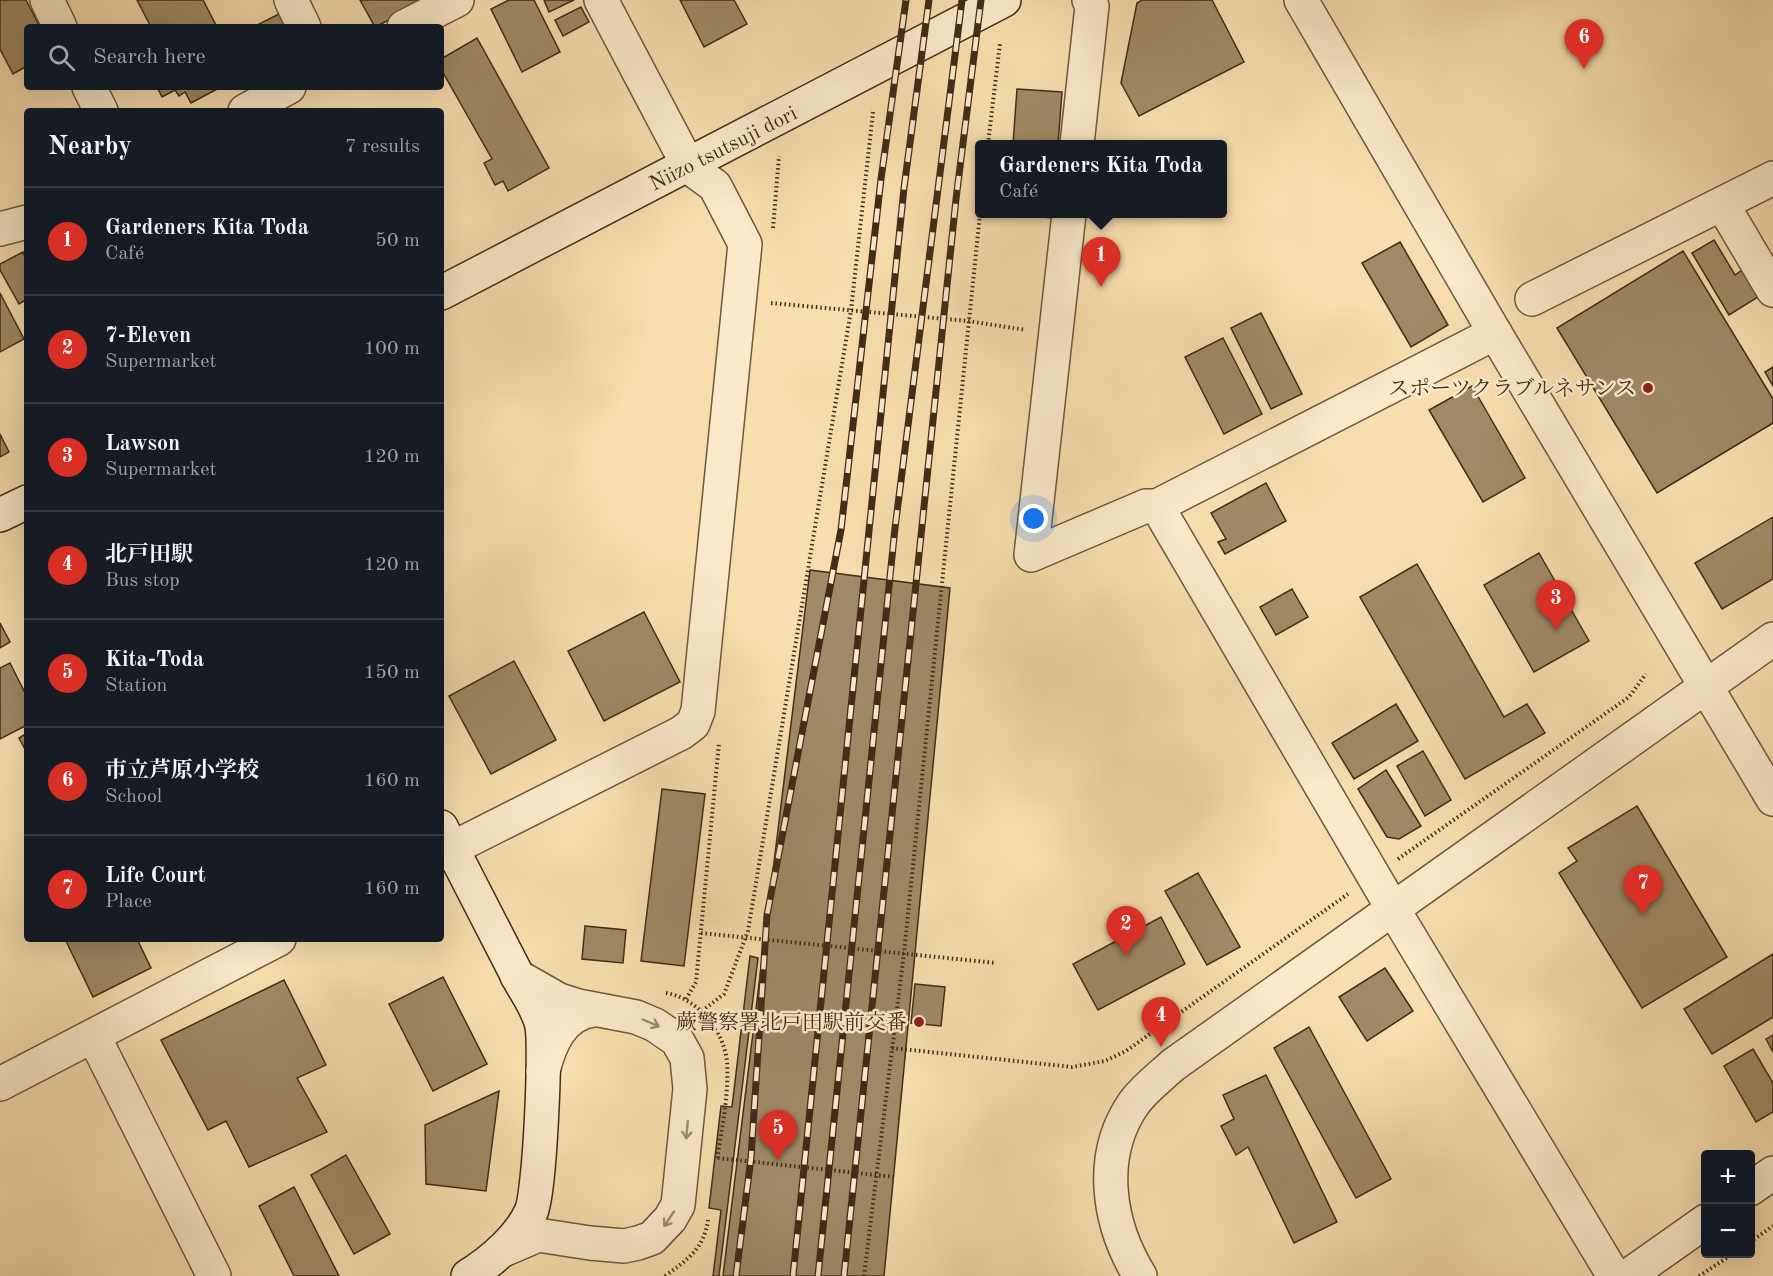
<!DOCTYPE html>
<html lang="en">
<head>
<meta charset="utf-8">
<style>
  body { margin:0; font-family:"Old Standard TT","Noto Serif JP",serif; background:#20242c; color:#f1f3f6 }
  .controls { position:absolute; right:18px; bottom:18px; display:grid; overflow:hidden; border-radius:6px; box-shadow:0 6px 24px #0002 }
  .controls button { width:54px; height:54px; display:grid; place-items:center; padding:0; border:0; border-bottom:2px solid #363941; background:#171b24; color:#f1f3f6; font:30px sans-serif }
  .you { position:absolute; left:1034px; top:519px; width:21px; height:21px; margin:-15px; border:4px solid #fff; border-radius:50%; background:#1a73e8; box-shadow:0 0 0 9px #1a73e833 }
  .badge { display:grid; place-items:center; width:39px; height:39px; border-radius:50%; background:#d93025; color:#fff; font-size:20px; font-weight:700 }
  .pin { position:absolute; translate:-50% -50px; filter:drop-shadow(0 2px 3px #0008) }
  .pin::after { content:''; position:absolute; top:32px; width:21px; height:18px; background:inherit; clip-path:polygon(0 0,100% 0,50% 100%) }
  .popup { position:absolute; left:975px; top:140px; width:252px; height:78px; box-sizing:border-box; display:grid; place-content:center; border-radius:6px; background:#171b24; filter:drop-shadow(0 2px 4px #0005); font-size:20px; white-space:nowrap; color:#9ea1a6 }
  .popup b { font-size:22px; color:#f1f3f6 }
  .popup::after { content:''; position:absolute; left:50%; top:100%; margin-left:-12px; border:12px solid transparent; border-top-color:#171b24 }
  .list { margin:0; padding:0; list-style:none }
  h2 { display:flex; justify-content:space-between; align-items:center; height:78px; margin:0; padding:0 24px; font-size:26px }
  h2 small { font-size:20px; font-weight:400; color:#9ea1a6 }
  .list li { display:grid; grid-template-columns:39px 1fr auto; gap:18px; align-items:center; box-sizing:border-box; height:108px; padding:0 24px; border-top:2px solid #363941 }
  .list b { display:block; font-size:22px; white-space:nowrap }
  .list p { margin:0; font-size:20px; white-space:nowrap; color:#9ea1a6 }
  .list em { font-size:20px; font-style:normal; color:#9ea1a6 }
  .icon { flex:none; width:33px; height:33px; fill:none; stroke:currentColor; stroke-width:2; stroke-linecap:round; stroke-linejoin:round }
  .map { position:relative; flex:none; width:1773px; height:1276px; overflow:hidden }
  .search { position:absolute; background:#171b24; box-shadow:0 6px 24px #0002; left:24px; top:24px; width:420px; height:66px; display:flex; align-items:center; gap:15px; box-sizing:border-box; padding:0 21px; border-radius:6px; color:#9ea1a6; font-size:22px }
  .panel { position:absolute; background:#171b24; box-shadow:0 6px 24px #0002; left:24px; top:108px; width:420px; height:834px; border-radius:6px }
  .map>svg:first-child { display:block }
  .building { fill:#a08966; stroke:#412c17; stroke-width:1.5 }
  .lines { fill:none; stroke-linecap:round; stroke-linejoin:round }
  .street-casing { stroke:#6f583d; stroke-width:36 }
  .secondary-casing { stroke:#412c17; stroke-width:36 }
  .path { stroke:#412c17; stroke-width:4; stroke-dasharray:1.5 3; stroke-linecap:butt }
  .street { stroke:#faeaca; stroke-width:33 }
  .secondary { stroke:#faeaca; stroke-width:33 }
  .rail-casing { stroke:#412c17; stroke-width:7 }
  .rail { stroke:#faeaca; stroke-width:4.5; stroke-dasharray:14; stroke-linecap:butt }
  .oneway { stroke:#9e8b70 }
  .poi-dot { fill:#8f2418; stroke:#faeaca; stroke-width:2 }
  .labels { text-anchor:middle; stroke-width:5; stroke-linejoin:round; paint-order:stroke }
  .street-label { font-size:21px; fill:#412c17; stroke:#faeaca }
  .poi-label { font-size:21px; fill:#412c17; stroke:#faeaca; text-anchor:end }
</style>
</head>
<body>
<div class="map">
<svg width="1773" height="1276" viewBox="0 0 1773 1276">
  <rect width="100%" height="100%" fill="#f8deae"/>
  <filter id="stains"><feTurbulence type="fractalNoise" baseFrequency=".00333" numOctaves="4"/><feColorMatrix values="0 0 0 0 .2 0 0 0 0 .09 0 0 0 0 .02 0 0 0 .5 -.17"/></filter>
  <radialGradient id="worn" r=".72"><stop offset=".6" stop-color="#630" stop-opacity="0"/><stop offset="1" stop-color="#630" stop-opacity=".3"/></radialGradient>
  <g class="building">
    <polygon points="0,0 26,0 40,27 27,27 27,66 13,74 0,49"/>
    <polygon points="137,0 203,0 217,27 151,27"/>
    <polygon points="360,0 429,0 375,27"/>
    <polygon points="509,0 534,0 560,52 522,72 491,9"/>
    <polygon points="544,0 574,0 549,12"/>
    <polygon points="680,0 734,0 747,24 704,47"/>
    <polygon points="1142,0 1212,0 1244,62 1139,116 1121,83 1137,3"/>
    <polygon points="581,7 589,22 563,36 555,20"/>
    <polygon points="281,13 288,27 253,27"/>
    <polygon points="477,38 549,168 508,191 503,181 495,185 484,163 492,159 441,69 441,59"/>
    <polygon points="157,87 221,87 191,103 185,92 179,96 175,90 162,97"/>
    <polygon points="1017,89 1062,92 1058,144 1013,144"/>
    <polygon points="1009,214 1053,214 1053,218"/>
    <polygon points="1714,240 1735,275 1742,270 1758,297 1729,315 1692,253"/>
    <polygon points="1400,242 1448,325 1411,347 1362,263"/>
    <polygon points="1683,251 1773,399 1773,423 1657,493 1557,328"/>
    <polygon points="23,252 27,260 27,299 19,304 0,270 0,264"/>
    <polygon points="0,293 24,339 0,352"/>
    <polygon points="1261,313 1302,394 1271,409 1231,328"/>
    <polygon points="1223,338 1262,414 1224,434 1185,357"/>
    <polygon points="1773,367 1773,386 1765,372"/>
    <polygon points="1472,386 1525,478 1483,502 1429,410"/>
    <polygon points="0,434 9,452 0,457"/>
    <polygon points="1266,483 1286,521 1225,554 1218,542 1226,539 1211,513"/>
    <polygon points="1773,517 1773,579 1722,609 1695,563"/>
    <polygon points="1539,553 1589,641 1534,672 1484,585"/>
    <polygon points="1417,564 1504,717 1527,704 1545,733 1465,779 1360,597"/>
    <polygon points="810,570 950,588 884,1276 723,1276"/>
    <polygon points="1292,589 1308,617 1276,635 1260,607"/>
    <polygon points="644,612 680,682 604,721 568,651"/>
    <polygon points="0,623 10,642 0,648"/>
    <polygon points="514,661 556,740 491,774 449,696"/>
    <polygon points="10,663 27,697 27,725 0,739 0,668"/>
    <polygon points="1396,704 1418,741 1354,779 1332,743"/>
    <polygon points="27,733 27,753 19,738"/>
    <polygon points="1423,751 1451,800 1425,816 1397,766"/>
    <polygon points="1386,770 1421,826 1399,839 1387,837 1358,789"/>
    <polygon points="662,789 705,794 684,966 641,961"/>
    <polygon points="1637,806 1727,957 1642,1008 1559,873 1577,861 1568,848"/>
    <polygon points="1198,873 1240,947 1207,965 1165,891"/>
    <polygon points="1161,917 1185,964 1098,1010 1073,964"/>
    <polygon points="585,926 626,930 623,963 582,959"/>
    <polygon points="65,939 137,939 151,968 93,997"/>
    <polygon points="1773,954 1773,1017 1712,1054 1684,1009"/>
    <polygon points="750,956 758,958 719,1276 713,1276 721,1210 709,1208 721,1106 732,1107"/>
    <polygon points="1385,968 1413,1011 1367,1041 1339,997"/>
    <polygon points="443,977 487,1064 433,1091 389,1004"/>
    <polygon points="284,980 326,1065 297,1078 327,1132 249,1167 226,1121 208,1130 161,1040"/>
    <polygon points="915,984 945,987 941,1026 911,1023"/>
    <polygon points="1309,1027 1391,1179 1356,1198 1274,1048"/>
    <polygon points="1773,1035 1773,1052 1766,1039"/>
    <polygon points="1753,1049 1773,1083 1773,1112 1756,1122 1724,1066"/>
    <polygon points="1266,1075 1337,1222 1294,1243 1248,1147 1236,1155 1221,1126 1234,1119 1223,1095"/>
    <polygon points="499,1091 486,1191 426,1184 425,1125"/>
    <polygon points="346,1155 390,1234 354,1254 311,1175"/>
    <polygon points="294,1187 339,1276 294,1276 259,1206"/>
  </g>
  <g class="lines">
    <g class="street-casing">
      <g id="street">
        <polyline points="47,0 60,27"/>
        <polyline points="291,0 304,27"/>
        <polyline points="1301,0 1495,333 1773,799"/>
        <polyline points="404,27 457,0"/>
        <polyline points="89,87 101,111"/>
        <polyline points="245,111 289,87"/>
        <polyline points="1077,144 1092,6 1089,0"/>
        <polyline points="1722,204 1773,290"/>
        <polyline points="1069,214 1031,555 1146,506 1157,506 1495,333"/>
        <polyline points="0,229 27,222"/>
        <polyline points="1532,299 1773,178"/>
        <polyline points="1157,506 1393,909 1614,1276"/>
        <polyline points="441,854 681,733 693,724 698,711 745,244 715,186 689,167 601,0"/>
        <polyline points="94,1037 214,1276"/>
        <path d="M543 1071C550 1043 562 1014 594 1010"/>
        <polyline points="0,1084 279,939"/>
        <polyline points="1750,1189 1773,1173"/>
        <polyline points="501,1251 538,1235 590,1243 624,1246 638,1243 652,1238 670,1219 678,1205 690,1089 687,1058 677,1040 655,1025 636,1017 578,1006 559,1000 517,976"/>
        <path d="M1140 1276C1108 1224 1097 1156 1134 1103 1145 1088 1160 1077 1173 1065L1773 639"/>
        <polyline points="1628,1276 1706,1221"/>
      </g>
    </g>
    <g class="secondary-casing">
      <g id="secondary">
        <polyline points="441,293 1004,0"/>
        <polyline points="0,515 27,502"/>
        <path d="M441 827C466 876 491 925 516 973 524 990 538 1007 542 1026 546 1050 540 1192 531 1212 519 1238 492 1261 468 1276"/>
      </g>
    </g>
    <g class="path">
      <polyline points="988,144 1000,43"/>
      <polyline points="773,228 779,156"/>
      <polyline points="771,303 968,321 1026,330"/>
      <polyline points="1398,859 1629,697 1646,674"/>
      <polyline points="701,933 996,963"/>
      <path d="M666 993C697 998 724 1030 727 1062 729 1094 722 1128 717 1159"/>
      <polyline points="686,999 696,982 719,743"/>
      <polyline points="702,1011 724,994 748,931 851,310 873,112"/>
      <polyline points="892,1048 1072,1067 1105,1061 1126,1051 1348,894"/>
      <polyline points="718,1158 894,1177"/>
      <polyline points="1750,1242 1773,1226"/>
      <path d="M665 1276C687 1260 704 1249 708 1220"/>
      <polyline points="864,1276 904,953 980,214"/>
      <polyline points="1699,1276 1733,1254"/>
    </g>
    <use href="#street" class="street"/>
    <use href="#secondary" class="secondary"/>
    <g class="rail-casing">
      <g id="rail">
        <polyline points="736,1276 751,1158 767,915 841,530 881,179 906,0"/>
        <polyline points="793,1276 904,188 929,0"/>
        <polyline points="818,1276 895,528 962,0"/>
        <polyline points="844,1276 956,199 981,0"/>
      </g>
    </g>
    <use href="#rail" class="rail"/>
  </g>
  <defs><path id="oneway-shaft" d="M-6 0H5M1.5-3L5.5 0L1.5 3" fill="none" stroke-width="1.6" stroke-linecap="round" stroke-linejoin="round" transform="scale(1.5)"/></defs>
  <g class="oneway">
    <use href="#oneway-shaft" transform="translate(651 1023) rotate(23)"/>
    <use href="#oneway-shaft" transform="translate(687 1130) rotate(95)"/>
    <use href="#oneway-shaft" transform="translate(669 1219) rotate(124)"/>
  </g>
  <g class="poi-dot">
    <circle cx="1648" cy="388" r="6"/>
    <circle cx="919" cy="1022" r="6"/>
  </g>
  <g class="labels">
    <g class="street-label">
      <text transform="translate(723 148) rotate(-27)" y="7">Niizo tsutsuji dori</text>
    </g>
    <g class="poi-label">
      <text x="1636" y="395">スポーツクラブルネサンス</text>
      <text x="907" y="1029">蕨警察署北戸田駅前交番</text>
    </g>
  </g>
  <rect width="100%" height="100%" filter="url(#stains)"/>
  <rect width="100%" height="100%" fill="url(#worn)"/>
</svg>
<div class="controls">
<button>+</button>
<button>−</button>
</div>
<div class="you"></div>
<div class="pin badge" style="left:1101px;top:287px">1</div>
<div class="popup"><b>Gardeners Kita Toda</b>Café</div>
<div class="pin badge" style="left:1126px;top:956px">2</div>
<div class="pin badge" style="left:1556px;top:630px">3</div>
<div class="pin badge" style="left:1161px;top:1047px">4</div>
<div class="pin badge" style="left:778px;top:1160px">5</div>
<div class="pin badge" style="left:1584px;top:69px">6</div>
<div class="pin badge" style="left:1643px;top:915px">7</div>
<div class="search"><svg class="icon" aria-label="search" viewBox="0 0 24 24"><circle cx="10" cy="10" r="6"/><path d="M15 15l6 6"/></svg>Search here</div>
<section class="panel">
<h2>Nearby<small>7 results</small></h2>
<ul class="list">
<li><span class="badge">1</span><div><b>Gardeners Kita Toda</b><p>Café</p></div><em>50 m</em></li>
<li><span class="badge">2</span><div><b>7-Eleven</b><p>Supermarket</p></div><em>100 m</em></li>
<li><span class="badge">3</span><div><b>Lawson</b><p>Supermarket</p></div><em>120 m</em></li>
<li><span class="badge">4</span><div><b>北戸田駅</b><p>Bus stop</p></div><em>120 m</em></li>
<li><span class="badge">5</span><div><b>Kita-Toda</b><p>Station</p></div><em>150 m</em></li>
<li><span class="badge">6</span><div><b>市立芦原小学校</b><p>School</p></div><em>160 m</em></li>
<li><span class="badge">7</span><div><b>Life Court</b><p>Place</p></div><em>160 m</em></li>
</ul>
</section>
</div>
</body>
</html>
